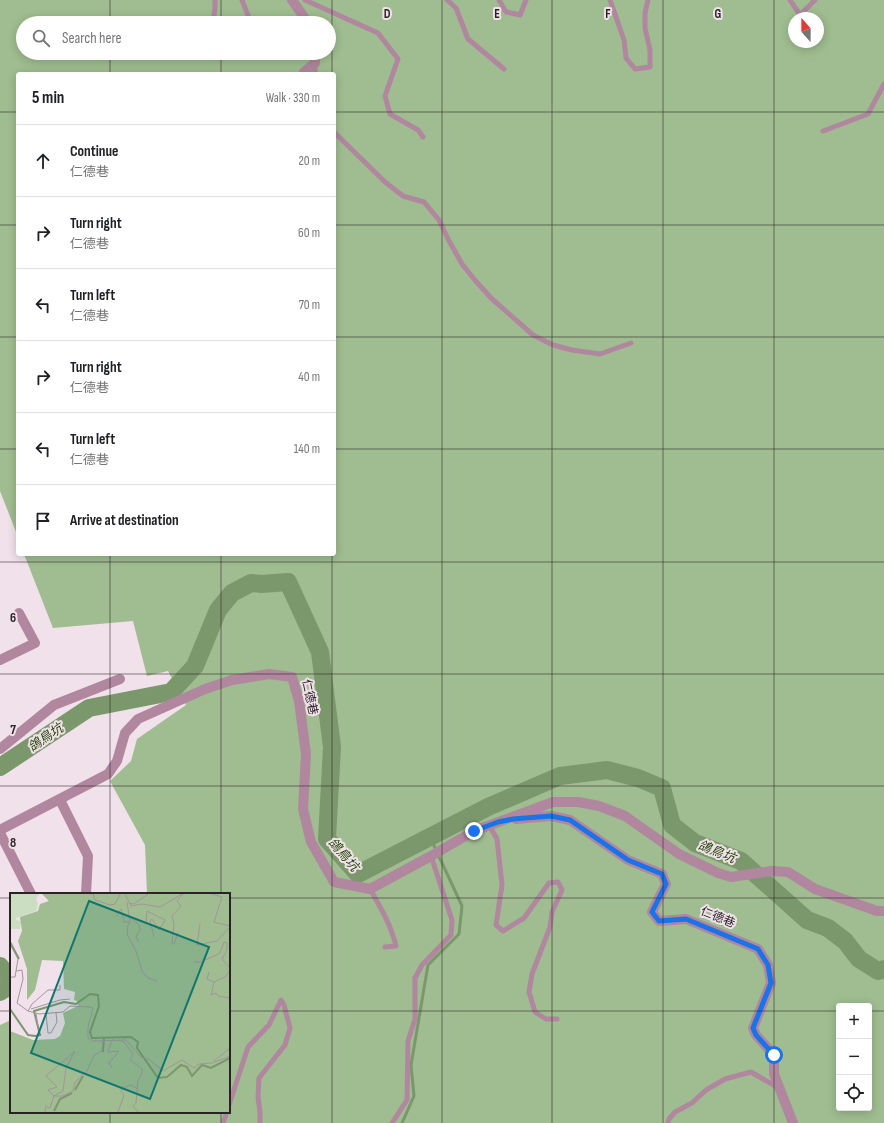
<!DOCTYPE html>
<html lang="en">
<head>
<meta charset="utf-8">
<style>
  body { margin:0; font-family:"Sofia Sans Condensed","Noto Sans TC",sans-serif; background:#f6f6f6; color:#202124 }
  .controls { position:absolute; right:12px; bottom:12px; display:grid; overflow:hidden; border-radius:4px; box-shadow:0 2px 10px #0003 }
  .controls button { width:36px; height:36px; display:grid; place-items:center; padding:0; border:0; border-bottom:1px solid #e0e0e0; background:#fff; color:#202124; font:20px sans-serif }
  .compass { position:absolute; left:788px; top:12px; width:36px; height:36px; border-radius:50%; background:#fff; box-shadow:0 2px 10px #0003; rotate:339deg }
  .stop { position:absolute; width:12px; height:12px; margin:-9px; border:3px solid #1a73e8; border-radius:50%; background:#fff }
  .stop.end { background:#1a73e8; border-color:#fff; box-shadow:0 1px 4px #0008 }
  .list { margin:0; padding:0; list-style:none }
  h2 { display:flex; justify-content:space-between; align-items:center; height:52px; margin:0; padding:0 16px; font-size:17px }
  h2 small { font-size:13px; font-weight:400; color:#757577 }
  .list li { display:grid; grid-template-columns:26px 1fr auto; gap:12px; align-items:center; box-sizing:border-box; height:72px; padding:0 16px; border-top:1px solid #e0e0e0 }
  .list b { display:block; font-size:15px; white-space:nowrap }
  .list p { margin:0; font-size:13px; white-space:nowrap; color:#757577 }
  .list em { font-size:13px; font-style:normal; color:#757577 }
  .icon { flex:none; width:22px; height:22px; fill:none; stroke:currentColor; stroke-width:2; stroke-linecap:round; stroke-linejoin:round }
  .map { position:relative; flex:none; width:884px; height:1123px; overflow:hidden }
  .search { position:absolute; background:#fff; box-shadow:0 2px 10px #0003; left:16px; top:16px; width:320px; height:44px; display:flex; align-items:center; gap:10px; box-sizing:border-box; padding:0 14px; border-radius:22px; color:#757577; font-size:15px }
  .panel { position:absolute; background:#fff; box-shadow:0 2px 10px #0003; left:16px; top:72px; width:320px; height:484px; border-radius:4px }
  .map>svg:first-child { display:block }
  .forest { fill:#9fbd90; fill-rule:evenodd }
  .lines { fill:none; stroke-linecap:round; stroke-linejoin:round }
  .stream { stroke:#7b986d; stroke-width:3 }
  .river { stroke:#7b986d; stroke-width:18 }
  .lane { stroke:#b0879e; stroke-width:5 }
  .street { stroke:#b0879e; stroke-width:10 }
  .route { stroke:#1a73e8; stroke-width:5 }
  .grid { fill:none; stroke:#292326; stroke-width:1; stroke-opacity:0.55 }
  .labels { text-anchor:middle; stroke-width:4; stroke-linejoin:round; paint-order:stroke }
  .street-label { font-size:12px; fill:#292326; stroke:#f1e1ea }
  .water-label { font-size:13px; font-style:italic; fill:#1f4401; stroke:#f1e1ea }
  .inset-river { fill:none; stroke:#7b986d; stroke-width:2 }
  .inset-road { fill:none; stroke:#a1959c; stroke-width:1 }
  .view { fill:#0f766e; fill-opacity:0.15; stroke:#0f766e; stroke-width:2 }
  .inset-edge { fill:none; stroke:#292326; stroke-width:2 }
  .grid-label { font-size:13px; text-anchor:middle; font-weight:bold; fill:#292326; stroke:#f1e1ea; stroke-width:4; stroke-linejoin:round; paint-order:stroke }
</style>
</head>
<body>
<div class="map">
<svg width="884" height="1123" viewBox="0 0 884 1123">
  <rect width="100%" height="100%" fill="#f1e1ea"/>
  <path class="forest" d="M0 0H884V1123H0V1025L11 1020V1112H229V894H147L145 845 110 781 131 761 137 739 186 705 168 671 147 676 133 621 53 628 24 554H334V74H18V537L0 491ZM794 18H818V42H794ZM23 23H329V53H23ZM839 1006H869V1108H839Z"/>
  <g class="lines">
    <polyline class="stream" points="402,1123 414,1096 411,1065 428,965 459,934 462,906 430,837"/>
    <g class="river">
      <polyline points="0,767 89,708 171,692 195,666 218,610 232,593 251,583 262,584 288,582 320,652 332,747 327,839 358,874 488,807 560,776 607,770 638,778 662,788 672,825 695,843 741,861 807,920 828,928 845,941 859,959 878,971 884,969"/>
      <polyline points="0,966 11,980"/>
      <polyline points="0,992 11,985"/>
    </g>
    <g class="lane">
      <polyline points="242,0 251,23"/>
      <polyline points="305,0 378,33 398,59 385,96 390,114 418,130 423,137"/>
      <polyline points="447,0 456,8 468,39 504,69"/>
      <polyline points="499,0 506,12 520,15 526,0"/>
      <polyline points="610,0 624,40 626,58 635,69 650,67 650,50 645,28 645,13 648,0"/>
      <polyline points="790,0 800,15 815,0"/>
      <polyline points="213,23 215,8 215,0"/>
      <polyline points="280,53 285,55 291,53"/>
      <polyline points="315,64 315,74"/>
      <polyline points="823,131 868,114 884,84"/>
      <polyline points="334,132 385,182 403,196 424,202 439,220 448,239 462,264 474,279 491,298 533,335 553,345 572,350 600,354 631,343"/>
      <polyline points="489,825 497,839 502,885 496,925 503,931 524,918 549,883 558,882 562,890 552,912 550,927 532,974 529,992 535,1012 546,1019 557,1019"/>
      <path d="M370 889C381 908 391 925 396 946L385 947"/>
      <polyline points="229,1105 248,1047 269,1025 281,1000 284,1005 290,1028 285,1045 259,1078 258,1097 260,1112 260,1123"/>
      <polyline points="223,1123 227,1112"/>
      <polyline points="392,1123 407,1100 408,1041 415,1019 415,978 422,965 451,935 452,920 431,856"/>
      <polyline points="668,1123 669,1119 675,1112 692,1103 706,1090 725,1079 751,1072 777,1087"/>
    </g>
    <g class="street">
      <polyline points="292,0 308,23"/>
      <polyline points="304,72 315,63 315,53"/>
      <polyline points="0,660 35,643 19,613"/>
      <polyline points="0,749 54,705 120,679"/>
      <polyline points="60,800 88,856 86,894"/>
      <polyline points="516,819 551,816 570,820 628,860 662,874 666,884 652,912 659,921 686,919 758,949 768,965 771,983 753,1028 756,1035 774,1055 774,1074 793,1123"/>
      <polyline points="0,830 108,774 117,761 125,733 138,719 205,689 232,680 269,674 292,677 299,701 306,754 303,809 311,842 334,882 370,889 431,856 474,831 553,802 578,802 599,806 625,816 679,854 718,873 731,877 772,871 788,872 815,889 877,911 884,911"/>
      <polyline points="0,833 31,894"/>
    </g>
  </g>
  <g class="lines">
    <polyline class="route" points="474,831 498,822 513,819 551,816 570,820 628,860 662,874 666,884 652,912 659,921 686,919 758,949 768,965 771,983 753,1028 756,1035 774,1055"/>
  </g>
  <path class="grid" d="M110 0V23M221 0V23M332 0V74M442 0V1123M552 0V1123M663 0V1123M774 0V1123M110 53V74M221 53V74M0 112H18M334 112H884M0 225H18M334 225H884M0 337H18M334 337H884M0 449H18M334 449H884M110 554V894M221 554V894M332 554V1123M0 562H884M0 674H884M0 786H884M0 898H11M229 898H884M0 1011H11M229 1011H839M869 1011H884M110 1112V1123M221 1112V1123"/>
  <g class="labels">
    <g class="street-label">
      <text transform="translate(310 697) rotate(78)" y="4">仁德巷</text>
      <text transform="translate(718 917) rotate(22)" y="4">仁德巷</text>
    </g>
    <g class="water-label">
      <text transform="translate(45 737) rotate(-34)" y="5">鴿鳥坑</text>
      <text transform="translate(717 851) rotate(22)" y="5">鴿鳥坑</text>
      <text transform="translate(344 854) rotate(49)" y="5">鴿鳥坑</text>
    </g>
  </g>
  <g transform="translate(10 893)">
    <rect width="220" height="220" fill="#f1e1ea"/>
    <path d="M0 1H29L26 6 28 11 26 18 6 25V27L11 28 10 36H1Z" fill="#cbdec1"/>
    <path d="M32 1H220V219H0V138L23 147 45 146 50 143 55 130 53 120 68 113 67 108 64 107 65 99 54 96 53 68 32 67 25 97 17 107V76L8 48 12 38 10 24 28 18 30 11 39 8Z" fill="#9fbd90"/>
    <path class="inset-river" d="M0 49 9 66M0 116 18 142 25 143 30 142 24 118 54 109 66 111 80 101 88 102 89 113 80 139 82 145 121 144 128 149 127 155 148 185 157 184 171 172 177 174 182 183 192 172 201 175 220 165M93 159 94 144M65 197 73 183M44 218 50 206 62 200"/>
    <path class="inset-road" d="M83 1 85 7 100 12 105 11 110 1M115 1 121 13 132 11 150 14 172 1M202 1 212 4 204 29 220 33M119 10 124 11 138 1M118 22 129 32 130 37 126 44 129 49M106 24 111 16 114 29H120M136 30 137 18 155 27 149 37 142 26 140 28 144 44M190 31 187 52 207 48 220 34M118 33 117 41 126 58 132 78 138 85 147 88M117 34 120 29 117 9M168 40 164 51H162L164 31 162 23 171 13 167 8 173 1M0 51 8 66 6 78M184 69H191L210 60 214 49 217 50V57L212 66 219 74M199 79 197 86 204 89 215 84 220 77M0 84H5L6 78 12 77 13 86 7 110 18 118 29 121 53 119 60 113 80 114 83 115 78 134V145L83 148 116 147 131 164 140 167 153 178 172 167 184 175 189 171 202 170 220 163M204 89 201 102 206 100 208 103 220 105M21 116 50 107 60 106M18 118 22 111 38 97H50V92M26 121 28 133M36 121 38 140H41L47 129 46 120M108 147 114 149 123 161 120 167 132 176V181L128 187 126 210 123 213 128 219M65 158 56 175 53 198 44 203 38 197 47 194 36 183ZM204 168 220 155M102 175 99 170 109 158 98 159 103 145M35 219 36 213 40 215 44 203H53L63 198 65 189 77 178 84 162 92 158 93 147M108 219 114 202 111 198 112 195 121 192 128 196"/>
    <path class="view" d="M79 8 199 54 140 206 21 160Z"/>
    <rect width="220" height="220" class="inset-edge"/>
  </g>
  <g class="grid-label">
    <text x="387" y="18">D</text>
    <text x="497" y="18">E</text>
    <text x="608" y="18">F</text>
    <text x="718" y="18">G</text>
    <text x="13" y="622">6</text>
    <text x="13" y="734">7</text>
    <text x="13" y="847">8</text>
  </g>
</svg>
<div class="controls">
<button>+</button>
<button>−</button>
<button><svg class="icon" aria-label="locate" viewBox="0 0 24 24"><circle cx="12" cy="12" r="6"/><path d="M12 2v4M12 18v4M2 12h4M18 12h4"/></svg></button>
</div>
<svg class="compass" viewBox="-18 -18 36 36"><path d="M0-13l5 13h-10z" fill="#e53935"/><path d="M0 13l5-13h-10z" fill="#757577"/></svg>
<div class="stop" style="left:774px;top:1055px"></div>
<div class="stop end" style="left:474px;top:831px"></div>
<div class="search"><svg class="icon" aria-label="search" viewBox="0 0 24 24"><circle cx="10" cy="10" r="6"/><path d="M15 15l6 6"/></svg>Search here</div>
<section class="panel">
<h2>5 min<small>Walk · 330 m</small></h2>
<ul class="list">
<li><svg class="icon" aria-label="ahead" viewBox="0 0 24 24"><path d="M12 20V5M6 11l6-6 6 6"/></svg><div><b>Continue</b><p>仁德巷</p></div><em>20 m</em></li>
<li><svg class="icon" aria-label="right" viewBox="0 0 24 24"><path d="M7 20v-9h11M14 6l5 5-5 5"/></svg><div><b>Turn right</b><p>仁德巷</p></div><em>60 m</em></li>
<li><svg class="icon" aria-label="left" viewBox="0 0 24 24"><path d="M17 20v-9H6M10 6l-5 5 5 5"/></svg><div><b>Turn left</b><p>仁德巷</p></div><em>70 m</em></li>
<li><svg class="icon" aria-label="right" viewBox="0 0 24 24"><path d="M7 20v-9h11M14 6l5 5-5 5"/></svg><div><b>Turn right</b><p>仁德巷</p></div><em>40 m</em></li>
<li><svg class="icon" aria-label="left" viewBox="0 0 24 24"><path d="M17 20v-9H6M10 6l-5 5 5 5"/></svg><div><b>Turn left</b><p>仁德巷</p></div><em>140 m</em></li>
<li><svg class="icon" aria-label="arrive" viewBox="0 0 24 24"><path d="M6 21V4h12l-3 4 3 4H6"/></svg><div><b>Arrive at destination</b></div></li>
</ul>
</section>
</div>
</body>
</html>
